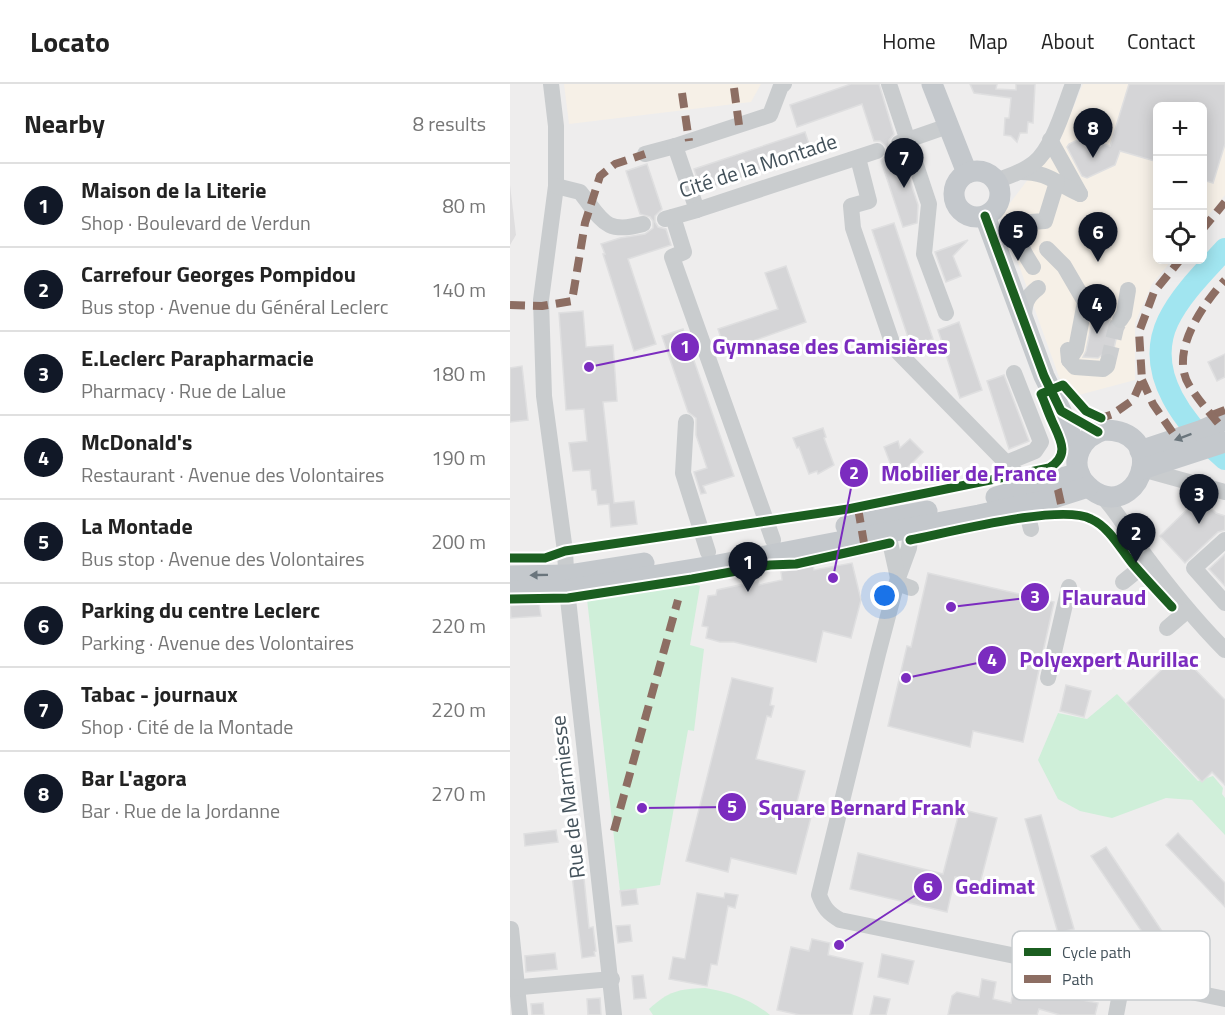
<!DOCTYPE html>
<html lang="en">
<head>
<meta charset="utf-8">
<style>
  body { margin:0; font-family:"Titillium Web",sans-serif; background:#f6f6f6; color:#222 }
  .controls { position:absolute; right:18px; top:18px; display:grid; overflow:hidden; border-radius:9px; box-shadow:0 3px 15px #0003 }
  .controls button { width:54px; height:54px; display:grid; place-items:center; padding:0; border:0; border-bottom:2px solid #e0e0e0; background:#fff; color:#222; font:30px sans-serif }
  .you { position:absolute; left:375px; top:512px; width:21px; height:21px; margin:-15px; border:4px solid #fff; border-radius:50%; background:#1a73e8; box-shadow:0 0 0 9px #1a73e833 }
  .badge { display:grid; place-items:center; width:39px; height:39px; border-radius:50%; background:#111827; color:#fff; font-size:20px; font-weight:700 }
  .pin { position:absolute; translate:-50% -50px; filter:drop-shadow(0 2px 3px #0008) }
  .pin::after { content:''; position:absolute; top:32px; width:21px; height:18px; background:inherit; clip-path:polygon(0 0,100% 0,50% 100%) }
  .list { margin:0; padding:0; list-style:none }
  h2 { display:flex; justify-content:space-between; align-items:center; height:78px; margin:0; padding:0 24px; font-size:26px }
  h2 small { font-size:20px; font-weight:400; color:#767676 }
  .list li { display:grid; grid-template-columns:39px 1fr auto; gap:18px; align-items:center; box-sizing:border-box; height:84px; padding:0 24px; border-top:2px solid #e0e0e0 }
  .list b { display:block; font-size:22px; white-space:nowrap }
  .list p { margin:0; font-size:20px; white-space:nowrap; color:#767676 }
  .list em { font-size:20px; font-style:normal; color:#767676 }
  .icon { flex:none; width:33px; height:33px; fill:none; stroke:currentColor; stroke-width:2; stroke-linecap:round; stroke-linejoin:round }
  .map { position:relative; flex:none; width:715px; height:931px; overflow:hidden }
  header { display:flex; align-items:center; gap:36px; box-sizing:border-box; height:84px; padding:0 30px; background:#fff; border-bottom:2px solid #e0e0e0 }
  header strong { font-size:28px }
  nav { display:flex; gap:33px; margin-inline-start:auto; font-size:21px }
  main { display:flex }
  aside { flex:1; background:#fff }
  .map>svg:first-child { display:block }
  .commercial { fill:#f6f0e7 }
  .education { fill:#dfdedf }
  .green { fill:#cfefd9 }
  .lines { fill:none; stroke-linecap:round; stroke-linejoin:round }
  .river { stroke:#a1e5f0; stroke-width:22 }
  .building { fill:#d5d5d7; stroke:#dfdfe0; stroke-width:1.5 }
  .minor-tunnel { stroke:#ccced0; stroke-width:16; stroke-dasharray:16 8; stroke-linecap:butt }
  .minor { stroke:#c9ccce; stroke-width:16 }
  .major { stroke:#c4c8cc; stroke-width:21 }
  .quiet { stroke:#8d6e63; stroke-width:8; stroke-dasharray:15 8; stroke-linecap:butt }
  .cycleway-casing { stroke:#fff; stroke-width:13 }
  .cycleway { stroke:#1b5e20; stroke-width:9 }
  .oneway { fill:#6a757c }
  .labels { text-anchor:middle; stroke-width:6; stroke-linejoin:round; paint-order:stroke }
  .street-label { font-size:21px; fill:#43515a; stroke:#fff }
  .key { fill:#fff; stroke:#c7cbce; stroke-width:1.5 }
  .key-label { font-size:16px; fill:#43515a }
  .leader { fill:none; stroke:#7b2cbf; stroke-width:2 }
  .callout-dot { fill:#7b2cbf; stroke:#fff; stroke-width:2 }
  .mark-label { font-size:18px; text-anchor:middle; font-weight:bold; fill:#fff }
  .callout-label { font-size:22px; text-anchor:middle; font-weight:bold; fill:#7b2cbf; stroke:#fff; stroke-width:6; stroke-linejoin:round; paint-order:stroke }
</style>
</head>
<body>
<header>
<strong>Locato</strong>
<nav><a>Home</a><a>Map</a><a>About</a><a>Contact</a></nav>
</header>
<main>
<aside>
<h2>Nearby<small>8 results</small></h2>
<ul class="list">
<li><span class="badge">1</span><div><b>Maison de la Literie</b><p>Shop · Boulevard de Verdun</p></div><em>80 m</em></li>
<li><span class="badge">2</span><div><b>Carrefour Georges Pompidou</b><p>Bus stop · Avenue du Général Leclerc</p></div><em>140 m</em></li>
<li><span class="badge">3</span><div><b>E.Leclerc Parapharmacie</b><p>Pharmacy · Rue de Lalue</p></div><em>180 m</em></li>
<li><span class="badge">4</span><div><b>McDonald's</b><p>Restaurant · Avenue des Volontaires</p></div><em>190 m</em></li>
<li><span class="badge">5</span><div><b>La Montade</b><p>Bus stop · Avenue des Volontaires</p></div><em>200 m</em></li>
<li><span class="badge">6</span><div><b>Parking du centre Leclerc</b><p>Parking · Avenue des Volontaires</p></div><em>220 m</em></li>
<li><span class="badge">7</span><div><b>Tabac - journaux</b><p>Shop · Cité de la Montade</p></div><em>220 m</em></li>
<li><span class="badge">8</span><div><b>Bar L'agora</b><p>Bar · Rue de la Jordanne</p></div><em>270 m</em></li>
</ul>
</aside>
<div class="map">
<svg width="715" height="931" viewBox="0 0 715 931">
  <rect width="100%" height="100%" fill="#eeeded"/>
  <g class="commercial">
    <polygon points="54,0 251,0 241,18 59,40"/>
    <polygon points="573,0 715,0 715,111 693,138 692,22 648,22 648,176 662,176 642,200 625,239 625,296 565,312 549,293 491,131 519,94 549,64 551,53"/>
  </g>
  <polygon class="education" points="0,101 6,151 0,161"/>
  <g class="green">
    <polygon points="174,497 190,502 180,561 194,565 184,647 178,646 150,801 110,807 77,515"/>
    <polygon points="607,610 688,697 703,692 713,704 712,710 715,714 715,751 682,716 656,714 602,734 570,727 548,715 528,676 548,629 577,635"/>
    <path d="M195 904C220 908 240 915 260 931H143L139 925C159 907 168 905 195 904Z"/>
  </g>
  <g class="lines">
    <path class="river" d="M715 165C695 187 671 210 658 237 633 290 676 342 715 375"/>
  </g>
  <g class="building">
    <polygon points="341,0 369,0 384,50 379,56 379,62 383,67 391,69 408,121 407,139 393,143 371,77 377,70 377,63 370,57 364,57 352,20 287,43 280,21"/>
    <polygon points="460,0 487,0 486,5 506,6 506,0 525,0 523,39 518,38 517,49 510,49 507,58 501,52 494,51 495,34 499,34 501,14 464,9"/>
    <polygon points="619,0 715,0 715,60 703,99 693,96 693,22 648,22 648,78 610,67 605,81 577,94 572,92 557,63 559,60 576,52 580,59 584,57 600,62"/>
    <polygon points="295,48 302,69 191,107 184,85"/>
    <polygon points="137,80 152,125 145,132 145,138 148,143 156,145 161,161 118,175 146,260 124,267 93,170 95,170 91,160 110,154 135,150 143,144 143,137 140,133 130,130 116,87"/>
    <polygon points="384,139 423,255 401,262 362,146"/>
    <polygon points="458,156 443,172 451,192 436,198 425,168"/>
    <polygon points="276,182 296,238 215,267 208,245 268,225 255,189"/>
    <polygon points="585,224 603,228 600,235 600,240 608,246 603,269 595,268 588,274 573,273 576,267"/>
    <polygon points="73,227 76,263 103,261 107,317 93,318 104,419 124,417 127,440 101,443 99,420 88,421 86,406 82,406 80,386 63,387 59,359 77,357 74,325 56,326 49,229"/>
    <polygon points="449,238 472,306 450,314 428,246"/>
    <polygon points="173,245 224,392 193,402 196,409 191,410 184,388 197,384 186,351 186,334 178,328 152,252"/>
    <polygon points="715,270 715,293 707,297 698,278"/>
    <polygon points="12,282 18,336 0,338 0,284"/>
    <polygon points="494,291 519,357 499,365 477,297"/>
    <polygon points="313,344 316,353 314,354 324,381 308,390 307,387 299,390 289,363 287,364 283,354"/>
    <polygon points="400,355 413,368 396,385 384,389 374,363 388,357 390,364"/>
    <polygon points="690,413 706,429 715,432 715,446 708,448 675,479 650,452"/>
    <polygon points="715,470 715,502 699,485"/>
    <polygon points="342,479 351,516 341,554 313,547 306,578 224,558 210,558 196,554 198,543 192,542 198,512 206,511 207,506 248,497 249,501 272,496 271,488 303,481 304,486"/>
    <polygon points="418,489 544,518 513,658 463,647 460,663 378,642 397,562 401,563"/>
    <polygon points="19,519 29,519 31,532 1,534 0,522"/>
    <polygon points="669,569 715,616 715,701 702,688 692,698 617,619"/>
    <polygon points="222,594 263,604 260,621 264,622 261,633 257,632 246,675 295,687 284,729 301,733 286,790 221,774 218,788 176,777"/>
    <polygon points="556,601 581,607 574,633 550,627"/>
    <polygon points="450,725 487,734 470,799 445,793 437,828 340,805 348,769 433,790"/>
    <polygon points="531,731 564,845 548,849 515,735"/>
    <polygon points="46,746 48,758 15,762 14,750"/>
    <polygon points="668,749 715,799 715,823 656,761"/>
    <polygon points="596,763 669,873 655,882 581,772"/>
    <polygon points="71,765 79,844 83,843 86,867 84,868 85,872 72,874 59,766"/>
    <polygon points="126,805 128,820 112,822 110,807"/>
    <polygon points="187,809 214,814 215,809 228,811 225,824 218,822 207,881 201,880 197,902 159,895 163,873 175,875"/>
    <polygon points="120,841 122,857 108,859 106,842"/>
    <polygon points="302,855 320,859 318,871 353,879 342,931 290,931 267,926 281,863 299,867"/>
    <polygon points="45,869 47,885 16,888 15,872"/>
    <polygon points="372,870 404,877 398,900 368,893"/>
    <polygon points="133,891 136,914 124,915 122,892"/>
    <polygon points="472,895 486,898 483,915 501,919 504,903 588,919 585,931 550,931 529,925 527,931 438,931 442,912 447,908 469,913"/>
    <polygon points="364,912 380,915 376,931 360,931"/>
    <polygon points="90,914 91,931 78,931 77,915"/>
    <polygon points="33,919 34,931 22,931 21,920"/>
  </g>
  <g class="lines">
    <polyline class="minor-tunnel" points="598,278 606,244 610,236"/>
    <g class="minor">
      <polyline points="41,0 46,42 46,102 31,216 34,312 55,467 57,506 104,931"/>
      <polyline points="379,0 419,120 414,170 436,229"/>
      <polyline points="540,56 570,110"/>
      <polyline points="389,59 438,42"/>
      <polyline points="135,70 165,62"/>
      <polyline points="348,74 359,117 341,122 343,144 384,264 509,392 513,406"/>
      <path d="M510 88C539 88 545 99 570 110"/>
      <path d="M486 97C499 92 513 88 524 79 543 64 554 23 563 0"/>
      <path d="M46 102 70 108C92 135 94 151 133 140"/>
      <polyline points="187,126 165,62 260,31 271,2 274,0"/>
      <polyline points="163,133 174,168 162,173 263,456"/>
      <polyline points="155,135 187,126 367,67"/>
      <polyline points="537,165 554,182 575,218 566,265 559,276"/>
      <path d="M523 183C508 159 510 164 521 138L535 137 547 98"/>
      <path d="M514 236C514 220 516 213 528 204"/>
      <polyline points="610,236 614,230 618,206"/>
      <polyline points="558,266 559,276 565,283 593,285 597,282 598,278"/>
      <polyline points="176,338 173,389 198,468"/>
      <polyline points="496,379 525,367 531,358 504,289"/>
      <polyline points="632,385 715,408"/>
      <path d="M590 410C607 426 617 447 631 466 657 501 684 535 715 566"/>
      <polyline points="515,421 521,445"/>
      <path d="M401 445 399 464 388 494 368 570 309 811C314 824 318 829 330 836L715 915"/>
      <polyline points="378,449 388,494"/>
      <polyline points="715,456 684,484 715,519"/>
      <polyline points="613,498 639,477"/>
      <polyline points="387,499 401,504"/>
      <polyline points="657,544 678,526"/>
      <polyline points="538,594 559,503"/>
      <polyline points="1,845 10,931"/>
      <polyline points="0,904 102,895"/>
      <polyline points="606,931 613,894"/>
    </g>
    <g class="major">
      <polyline points="422,0 457,89"/>
      <circle cx="467" cy="110" r="23"/>
      <polyline points="475,132 534,292 551,327 568,369"/>
      <path d="M594 346C657 346 633 426 591 411 583 408 578 403 573 397 559 376 571 353 594 346Z"/>
      <polyline points="630,367 690,347 715,336"/>
      <polyline points="632,385 715,358"/>
      <polyline points="486,413 569,389"/>
      <polyline points="336,442 417,427"/>
      <polyline points="0,492 58,491 134,479"/>
      <polyline points="0,507 57,506 208,481 469,431 534,417 578,403"/>
    </g>
    <g class="quiet">
      <polyline points="224,4 229,41"/>
      <polyline points="172,9 179,57"/>
      <polyline points="692,146 715,118"/>
      <polyline points="0,221 32,222 62,217 75,139 90,92 105,80 135,70"/>
      <polyline points="632,296 643,320 667,355"/>
      <polyline points="702,331 715,326"/>
      <polyline points="587,332 591,334 603,330 623,316 632,296 629,248 644,208 670,176"/>
      <path d="M708 339C698 327 687 314 679 301 659 268 693 220 715 196"/>
      <polyline points="539,384 548,406 553,429"/>
      <polyline points="348,424 355,465"/>
      <polyline points="104,747 168,516"/>
    </g>
    <g class="cycleway-casing">
      <g id="cycleway">
        <polyline points="475,132 534,292 551,327 588,348"/>
        <path d="M400 456C437 449 551 419 581 435 599 443 610 464 622 479 635 494 649 509 662 523"/>
        <path d="M0 474H35L55 467 338 425 539 384C561 371 550 355 542 337 538 328 535 319 531 310L553 301 576 327 591 334"/>
        <polyline points="0,515 58,514 182,495 260,481 286,480 380,459"/>
      </g>
    </g>
    <use href="#cycleway" class="cycleway"/>
  </g>
  <defs><path id="oneway-solid" d="M-6-.8H1V-3.2L6.5 0L1 3.2V.8H-6Z" transform="scale(1.5)"/></defs>
  <g class="oneway">
    <use href="#oneway-solid" transform="translate(673 353) rotate(160)"/>
    <use href="#oneway-solid" transform="translate(29 491) rotate(179)"/>
  </g>
  <g class="labels">
    <g class="street-label">
      <text transform="translate(248 82) rotate(-18)" y="7">Cité de la Montade</text>
      <text transform="translate(58 713) rotate(-97)" y="7">Rue de Marmiesse</text>
    </g>
  </g>
  <rect x="502" y="847" width="198" height="69" rx="9" class="key"/>
  <rect x="514" y="864" width="27" height="8" fill="#1b5e20"/>
  <rect x="514" y="891" width="27" height="8" fill="#8d6e63"/>
  <g class="key-label">
    <text x="552" y="874">Cycle path</text>
    <text x="552" y="901">Path</text>
  </g>
  <path class="leader" d="M79 283L175 263M323 494L344 389M441 523L525 513M396 594L482 576M132 724L222 723M329 861L418 803"/>
  <g class="callout-dot">
    <circle cx="79" cy="283" r="6"/>
    <circle cx="323" cy="494" r="6"/>
    <circle cx="441" cy="523" r="6"/>
    <circle cx="396" cy="594" r="6"/>
    <circle cx="132" cy="724" r="6"/>
    <circle cx="329" cy="861" r="6"/>
    <circle cx="175" cy="263" r="15"/>
    <circle cx="344" cy="389" r="15"/>
    <circle cx="525" cy="513" r="15"/>
    <circle cx="482" cy="576" r="15"/>
    <circle cx="222" cy="723" r="15"/>
    <circle cx="418" cy="803" r="15"/>
  </g>
  <g class="mark-label">
    <text x="175" y="269">1</text>
    <text x="344" y="395">2</text>
    <text x="525" y="519">3</text>
    <text x="482" y="582">4</text>
    <text x="222" y="729">5</text>
    <text x="418" y="809">6</text>
  </g>
  <g class="callout-label">
    <text x="320" y="270">Gymnase des Camisières</text>
    <text x="459" y="397">Mobilier de France</text>
    <text x="594" y="521">Flauraud</text>
    <text x="599" y="583">Polyexpert Aurillac</text>
    <text x="352" y="731">Square Bernard Frank</text>
    <text x="485" y="810">Gedimat</text>
  </g>
</svg>
<div class="controls">
<button>+</button>
<button>−</button>
<button><svg class="icon" aria-label="locate" viewBox="0 0 24 24"><circle cx="12" cy="12" r="6"/><path d="M12 2v4M12 18v4M2 12h4M18 12h4"/></svg></button>
</div>
<div class="you"></div>
<div class="pin badge" style="left:238px;top:508px">1</div>
<div class="pin badge" style="left:626px;top:479px">2</div>
<div class="pin badge" style="left:689px;top:440px">3</div>
<div class="pin badge" style="left:587px;top:250px">4</div>
<div class="pin badge" style="left:508px;top:177px">5</div>
<div class="pin badge" style="left:588px;top:178px">6</div>
<div class="pin badge" style="left:394px;top:104px">7</div>
<div class="pin badge" style="left:583px;top:74px">8</div>
</div>
</main>
</body>
</html>
